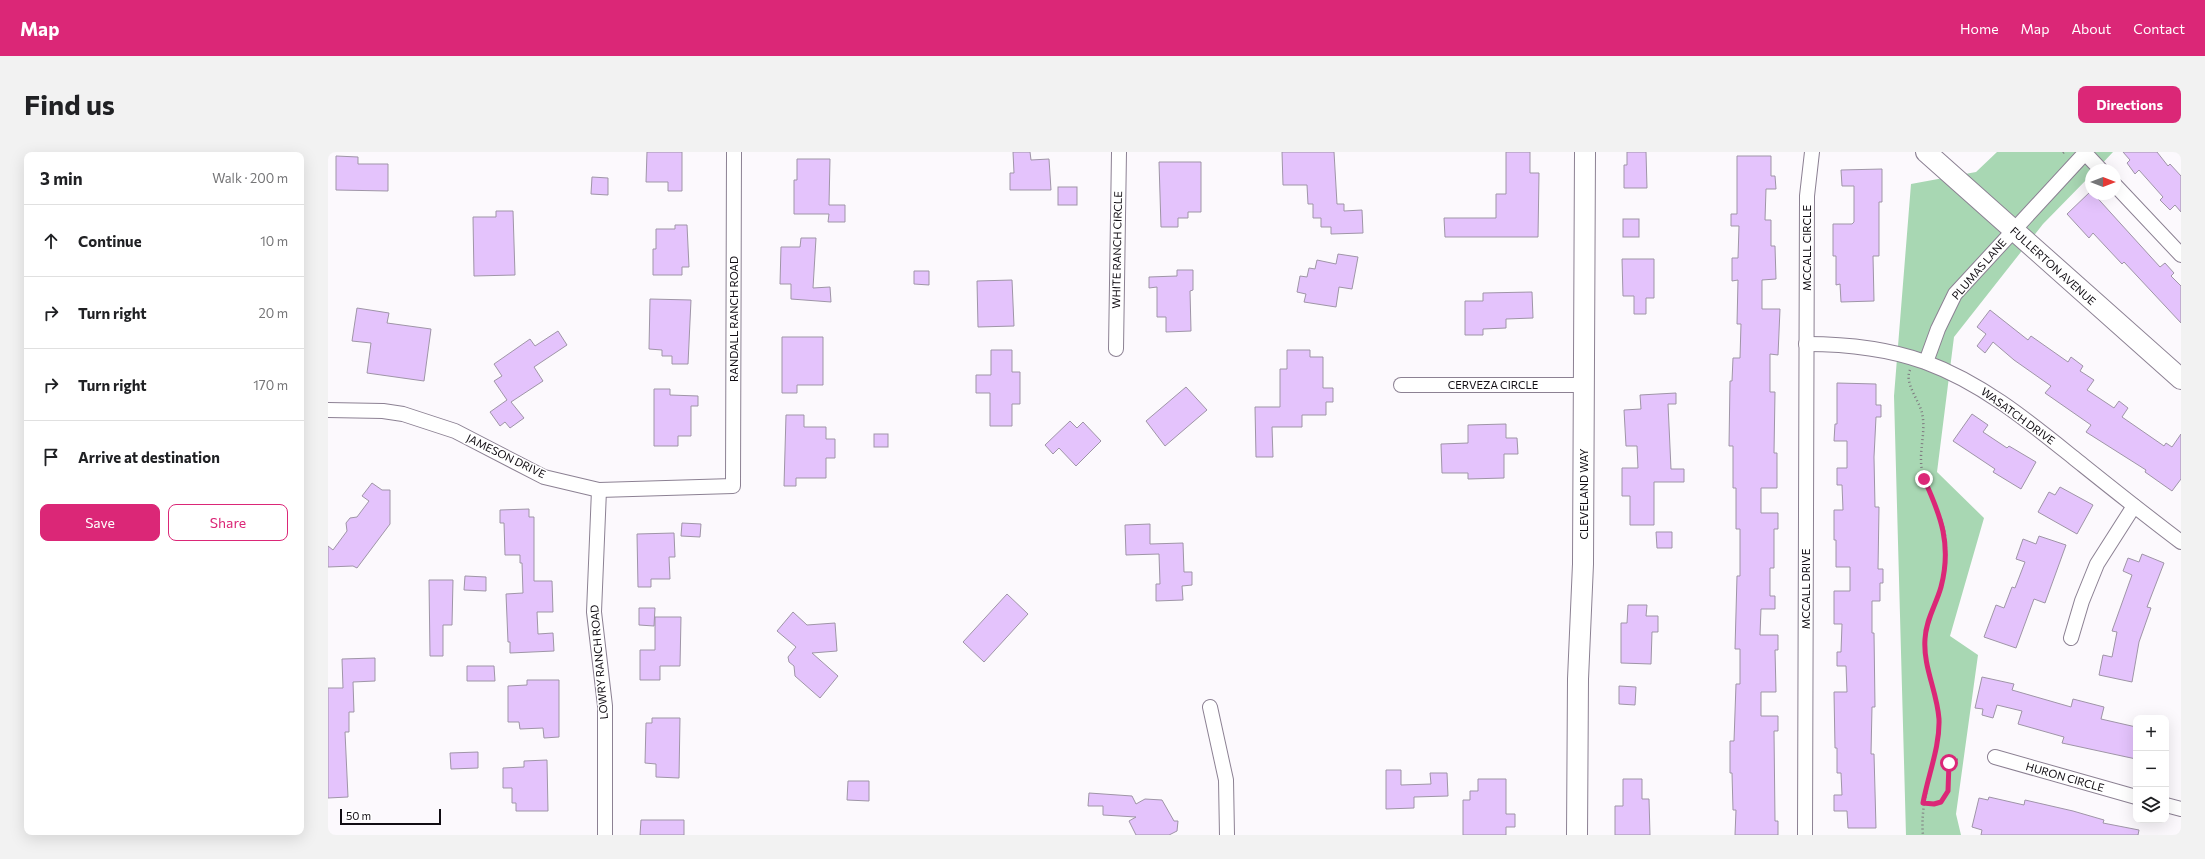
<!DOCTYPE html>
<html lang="en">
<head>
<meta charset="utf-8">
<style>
  body { margin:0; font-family:Commissioner,sans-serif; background:#f2f2f2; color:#202124 }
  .controls { position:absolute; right:12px; bottom:12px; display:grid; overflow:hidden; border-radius:8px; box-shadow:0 4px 16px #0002 }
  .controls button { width:36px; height:36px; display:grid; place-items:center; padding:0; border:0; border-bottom:1px solid #e0e0e0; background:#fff; color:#202124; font:20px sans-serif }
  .compass { position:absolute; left:1757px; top:12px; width:36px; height:36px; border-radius:50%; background:#fff; box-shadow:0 4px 16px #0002; rotate:90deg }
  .scale { position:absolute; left:12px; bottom:10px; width:101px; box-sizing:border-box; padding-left:4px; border:2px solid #110d13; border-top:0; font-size:11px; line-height:14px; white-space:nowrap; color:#110d13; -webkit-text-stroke:3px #fff; paint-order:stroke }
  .stop { position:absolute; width:12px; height:12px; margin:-9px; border:3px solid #db2777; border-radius:50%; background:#fff }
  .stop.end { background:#db2777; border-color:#fff; box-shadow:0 1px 4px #0008 }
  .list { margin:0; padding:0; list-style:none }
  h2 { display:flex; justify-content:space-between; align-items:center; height:52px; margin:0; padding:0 16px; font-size:17px }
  h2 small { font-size:13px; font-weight:400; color:#757577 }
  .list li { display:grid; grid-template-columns:26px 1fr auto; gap:12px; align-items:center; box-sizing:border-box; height:72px; padding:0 16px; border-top:1px solid #e0e0e0 }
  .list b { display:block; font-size:15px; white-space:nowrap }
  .list em { font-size:13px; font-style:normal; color:#757577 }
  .actions { display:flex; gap:8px; padding:12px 16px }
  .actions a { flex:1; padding:9px 0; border:1px solid #db2777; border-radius:8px; text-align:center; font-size:14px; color:#db2777 }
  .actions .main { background:#db2777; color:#fff }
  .icon { flex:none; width:22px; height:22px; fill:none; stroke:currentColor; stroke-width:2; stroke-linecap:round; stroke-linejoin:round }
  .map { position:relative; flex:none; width:1853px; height:683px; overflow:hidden; border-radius:8px }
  header { display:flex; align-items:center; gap:24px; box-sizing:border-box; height:56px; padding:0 20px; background:#db2777; color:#fff }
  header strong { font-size:19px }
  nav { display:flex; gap:22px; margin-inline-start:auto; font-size:14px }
  .intro { display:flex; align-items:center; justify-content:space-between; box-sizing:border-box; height:96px; padding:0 24px }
  h1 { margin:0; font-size:28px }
  .button { padding:10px 18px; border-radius:8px; background:#db2777; color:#fff; font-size:14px; font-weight:700 }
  main { display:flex; gap:24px; padding:0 24px }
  aside { flex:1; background:#fff; border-radius:8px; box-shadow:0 4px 16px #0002 }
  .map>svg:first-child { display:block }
  .green { fill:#a8d7b3 }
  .building { fill:#e4c3fc; stroke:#9f95a7 }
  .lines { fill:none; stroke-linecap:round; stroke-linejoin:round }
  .street-casing { stroke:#8c8193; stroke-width:16 }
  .secondary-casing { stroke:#8c8193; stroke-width:22 }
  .path { stroke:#7f7b80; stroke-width:2.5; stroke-dasharray:1 3; stroke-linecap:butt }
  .street { stroke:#fff; stroke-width:14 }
  .secondary { stroke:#fff; stroke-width:20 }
  .route { stroke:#db2777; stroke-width:5 }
  .labels { text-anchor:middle; stroke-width:3; stroke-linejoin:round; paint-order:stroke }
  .street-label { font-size:11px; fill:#110d13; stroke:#fff }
</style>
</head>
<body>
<header>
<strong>Map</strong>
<nav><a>Home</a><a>Map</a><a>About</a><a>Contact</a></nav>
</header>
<div class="intro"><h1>Find us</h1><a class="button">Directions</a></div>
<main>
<aside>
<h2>3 min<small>Walk · 200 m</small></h2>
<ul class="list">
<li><svg class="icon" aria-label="ahead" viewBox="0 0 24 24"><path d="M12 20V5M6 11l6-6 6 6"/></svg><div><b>Continue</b></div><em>10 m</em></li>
<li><svg class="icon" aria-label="right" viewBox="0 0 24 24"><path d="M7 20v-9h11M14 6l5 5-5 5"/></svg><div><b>Turn right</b></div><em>20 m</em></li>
<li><svg class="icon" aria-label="right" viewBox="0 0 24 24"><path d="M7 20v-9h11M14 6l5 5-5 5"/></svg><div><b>Turn right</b></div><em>170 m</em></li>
<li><svg class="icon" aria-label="arrive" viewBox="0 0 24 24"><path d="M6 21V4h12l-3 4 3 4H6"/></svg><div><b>Arrive at destination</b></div></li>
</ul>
<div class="actions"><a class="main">Save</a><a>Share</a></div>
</aside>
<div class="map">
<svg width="1853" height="683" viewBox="0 0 1853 683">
  <rect width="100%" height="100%" fill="#fcf9fd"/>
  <polygon class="green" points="1669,0 1785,0 1768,18 1763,18 1763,23 1715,72 1626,185 1609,320 1656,366 1622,484 1650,503 1628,662 1633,683 1578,683 1566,244 1583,32 1648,20"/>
  <g class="building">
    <polygon points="319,0 354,0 354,39 340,39 340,30 318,30"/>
    <polygon points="685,0 702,0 703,8 721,7 723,38 682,38 682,21 686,21"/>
    <polygon points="954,0 1006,0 1009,52 1016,52 1016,59 1034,58 1035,81 1003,82 1003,75 993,75 993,66 985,66 985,52 980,52 979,33 955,33"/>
    <polygon points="1178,0 1202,0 1202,21 1211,21 1210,85 1117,85 1116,66 1168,66 1168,42 1178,42"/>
    <polygon points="1299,0 1318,0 1319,36 1296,36 1296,13 1299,13"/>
    <polygon points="1795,0 1829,0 1840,14 1842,12 1853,24 1853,60 1847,53 1842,58 1832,48 1835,45 1811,18 1807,22 1799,11 1802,8"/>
    <polygon points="8,4 30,5 30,12 60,12 60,39 8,38"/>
    <polygon points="1409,4 1443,4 1443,24 1447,24 1448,37 1438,37 1437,68 1443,68 1443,94 1447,94 1448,127 1434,128 1434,157 1452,157 1450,203 1442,202 1442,240 1447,240 1446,301 1449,301 1449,336 1433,336 1433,361 1450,361 1450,377 1446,377 1446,416 1442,416 1442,444 1447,444 1447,457 1433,457 1432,483 1450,483 1450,498 1447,498 1448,540 1433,540 1433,564 1450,564 1450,579 1446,579 1447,669 1450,669 1450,683 1407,683 1408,658 1405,658 1404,621 1402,621 1402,589 1406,589 1408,532 1412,532 1412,497 1407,497 1409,424 1412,424 1412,377 1408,377 1408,336 1405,336 1405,294 1401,294 1402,229 1404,229 1405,206 1412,206 1413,172 1409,172 1410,128 1404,129 1404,106 1410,106 1411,74 1403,74 1403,62 1409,62"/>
    <polygon points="469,7 502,7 501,53 517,53 517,70 500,70 501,62 466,62 466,28 469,28"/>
    <polygon points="831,10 873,10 873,60 860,60 860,66 850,66 850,75 833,75"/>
    <polygon points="1554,17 1554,50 1551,50 1551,104 1545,104 1546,149 1513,150 1512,132 1508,133 1508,104 1505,104 1505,72 1524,72 1526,70 1526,34 1514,34 1513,18"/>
    <polygon points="264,25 280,26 280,43 263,42"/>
    <rect x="730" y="35" width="19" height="18"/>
    <polygon points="1763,39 1832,115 1837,111 1846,121 1843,124 1853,134 1853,171 1796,110 1794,112 1765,81 1761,86 1739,62"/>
    <polygon points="168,59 185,59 187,123 146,124 145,65 168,65"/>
    <rect x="1295" y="67" width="16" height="18"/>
    <polygon points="347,73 359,73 361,115 354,115 354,123 325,123 325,97 328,97 328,77 347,77"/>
    <polygon points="473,86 488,86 485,136 502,135 503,150 463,147 463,132 452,132 453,95 472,95"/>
    <polygon points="1010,102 1030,105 1024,137 1011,135 1008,155 976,150 978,142 969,140 972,124 979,125 981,116 987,117 989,108 1008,112"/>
    <polygon points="1294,107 1326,107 1326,146 1318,146 1318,162 1306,162 1306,144 1295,144"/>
    <polygon points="849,118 865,118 865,138 862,139 863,179 838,180 838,165 829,165 829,135 821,136 821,125 849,124"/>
    <polygon points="586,119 601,119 601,133 586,132"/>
    <polygon points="684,128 686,174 650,175 649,129"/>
    <polygon points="1204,140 1205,166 1178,167 1178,176 1155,177 1155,183 1137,183 1137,149 1155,149 1155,141"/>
    <polygon points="322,147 363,148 360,212 344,212 344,204 334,204 334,198 321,197"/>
    <polygon points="29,156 61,161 59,171 103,177 96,229 39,221 43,191 24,189"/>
    <polygon points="1662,158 1700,188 1703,184 1740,210 1743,205 1755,214 1752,219 1766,228 1759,238 1786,256 1791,249 1800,256 1794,265 1836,294 1838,291 1844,295 1853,282 1853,327 1844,339 1817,320 1818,318 1758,280 1763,273 1717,241 1723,234 1686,208 1665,190 1657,201 1649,194 1658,182 1649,175"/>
    <polygon points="230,179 239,193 206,215 215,229 183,250 196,266 182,276 177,270 172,274 162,260 179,248 166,229 174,224 166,212 202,187 207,194"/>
    <polygon points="454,185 495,185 495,233 469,233 469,241 454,241"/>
    <polygon points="663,198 684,198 684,220 692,220 692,252 684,252 684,274 662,274 662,241 648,241 648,223 663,223"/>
    <polygon points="959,198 982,198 982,205 995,205 995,236 1005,236 1005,250 998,250 998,263 974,263 974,275 944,275 945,305 928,305 927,255 952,255 952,217 959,217"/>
    <polygon points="1509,231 1548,232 1548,253 1553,253 1553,265 1548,265 1546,305 1547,355 1551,355 1550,417 1555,417 1555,431 1552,431 1552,449 1544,449 1544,481 1546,481 1547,555 1544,555 1543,602 1546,602 1548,676 1520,676 1519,659 1506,659 1506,643 1514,643 1513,621 1509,621 1509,596 1507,596 1506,540 1519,540 1518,514 1509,514 1509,500 1513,500 1514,472 1506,472 1506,439 1522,439 1522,415 1508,415 1508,388 1506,388 1506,358 1515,358 1514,333 1509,333 1509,316 1519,316 1519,289 1506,289 1507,272 1509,272"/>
    <polygon points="858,235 879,258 837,294 818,269"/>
    <polygon points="326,237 342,237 342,243 370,244 370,254 363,254 363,284 350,284 350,294 326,294"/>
    <polygon points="1348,241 1348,252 1340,252 1343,317 1356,317 1356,330 1326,330 1326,373 1302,373 1302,344 1294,344 1294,316 1310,316 1309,294 1298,294 1296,258 1313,257 1312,243"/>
    <polygon points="1644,262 1660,273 1655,280 1679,296 1681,294 1708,310 1693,337 1665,320 1667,317 1625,289"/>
    <polygon points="458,263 476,263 476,275 498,275 498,287 507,287 507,306 498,306 498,326 468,326 468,334 456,334"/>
    <polygon points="742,269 749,276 755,270 773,289 748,314 731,296 725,302 717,293"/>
    <polygon points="1178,272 1178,286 1189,286 1190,302 1176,302 1176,326 1140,327 1140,321 1114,321 1113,292 1140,291 1140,273"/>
    <rect x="546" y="282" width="14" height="13"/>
    <polygon points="44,331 54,338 62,338 62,372 29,416 25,414 0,415 0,394 5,398 19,379 18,371 22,366 29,365 41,349 34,344"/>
    <polygon points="1732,335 1765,353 1749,382 1710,360 1721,340 1727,343"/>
    <polygon points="201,357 201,365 206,365 206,429 224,429 225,460 209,460 210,482 225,481 226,499 182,501 182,490 180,490 178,442 195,441 194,411 192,411 192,403 177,403 176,371 172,371 172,358"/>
    <polygon points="354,371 373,372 372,385 353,384"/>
    <polygon points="822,372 822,392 855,391 856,420 864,420 864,433 854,434 855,448 828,449 828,432 832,432 831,402 798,403 797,373"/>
    <polygon points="1328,380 1344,380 1344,396 1329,396"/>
    <polygon points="346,381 347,405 341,405 342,427 323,427 323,435 310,435 309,382"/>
    <polygon points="1711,384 1738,393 1717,451 1706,447 1688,496 1656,485 1668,453 1676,456 1684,435 1687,436 1697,410 1688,407 1695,387 1708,392"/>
    <polygon points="1814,402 1836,411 1819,455 1823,456 1811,490 1804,530 1771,523 1775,503 1784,505 1789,480 1784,479 1804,423 1795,419 1800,406 1811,410"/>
    <polygon points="137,424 158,425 158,439 136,438"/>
    <polygon points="101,428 125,428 124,473 115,473 115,504 102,504"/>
    <polygon points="679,442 700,462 656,510 635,490"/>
    <polygon points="1300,453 1319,453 1318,464 1330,464 1330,480 1324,480 1323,512 1293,511 1293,471 1299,471"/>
    <polygon points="311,456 327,456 326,474 311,473"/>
    <polygon points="465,460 479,473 507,471 509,499 484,501 510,524 492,546 467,524 466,514 461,510 460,505 468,495 449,479"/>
    <polygon points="327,465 353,465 352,514 332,514 332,528 312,528 312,498 327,498"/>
    <polygon points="47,506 47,529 25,530 26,560 21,560 21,580 17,580 20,645 0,646 0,536 15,536 14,507"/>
    <polygon points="139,514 166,514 167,529 139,529"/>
    <polygon points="1654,525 1686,532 1684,538 1743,555 1745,547 1776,555 1773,567 1808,575 1808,607 1734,591 1736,585 1690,572 1694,559 1669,553 1665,566 1654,563 1655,557 1647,556"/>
    <polygon points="199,528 231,528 231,585 216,586 215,576 192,577 191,570 180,570 180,534 199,533"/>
    <polygon points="1291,534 1308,535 1307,553 1291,552"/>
    <polygon points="324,566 352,566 351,626 328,625 328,612 317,611 318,571 324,571"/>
    <polygon points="150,600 150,616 123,617 122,601"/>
    <polygon points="219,608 220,659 188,659 188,651 184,651 184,636 175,636 175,616 196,615 196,609"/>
    <polygon points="1058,618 1073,618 1073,633 1103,632 1102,621 1119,621 1120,644 1086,645 1086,656 1058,657"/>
    <polygon points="1150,627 1178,627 1178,662 1187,662 1187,675 1178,675 1178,683 1135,683 1135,648 1142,648 1142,639 1150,639"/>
    <polygon points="1295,627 1314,627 1314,647 1321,647 1322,683 1287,683 1287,654 1295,654"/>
    <polygon points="520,629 541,629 541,649 519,648"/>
    <polygon points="761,641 804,644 808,652 817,647 834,648 846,669 850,669 849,679 841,683 808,683 801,669 808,665 775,663 775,654 760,654"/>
    <polygon points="1661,645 1696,653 1697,648 1745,659 1776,668 1775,671 1811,678 1810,683 1653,683 1654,678 1644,675 1651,646 1660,648"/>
    <polygon points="313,668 356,668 356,683 312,683"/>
  </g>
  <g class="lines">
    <g class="street-casing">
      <g id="street">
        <polyline points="1756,0 1773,18"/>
        <polyline points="1787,33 1853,103"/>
        <path d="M1478 192C1519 192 1558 196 1597 210 1654 231 1700 269 1746 306 1781 334 1817 363 1853 390"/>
        <polyline points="788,197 791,0"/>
        <polyline points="1598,210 1610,177 1627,142 1757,1"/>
        <polyline points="1073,233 1256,233"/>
        <polyline points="0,258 55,259 75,262 127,279 216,325 271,338 405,334 406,0"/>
        <polyline points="271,338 266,460 277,554 277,683"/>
        <polyline points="1743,486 1754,449 1769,412 1806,354"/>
        <polyline points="882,555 898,628 899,683"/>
        <polyline points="1667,605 1808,645"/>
        <polyline points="1838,653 1853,657"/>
        <polyline points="1477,683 1479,44 1484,0"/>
      </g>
    </g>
    <g class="secondary-casing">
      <g id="secondary">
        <polyline points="1598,0 1853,227"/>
        <polyline points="1249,683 1250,527 1255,412 1257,0"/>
      </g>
    </g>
    <g class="path">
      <polyline points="1735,1 1736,0"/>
      <path d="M1582 218C1576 231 1591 248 1594 261 1599 283 1588 302 1596 327 1602 346 1614 362 1617 383 1619 401 1618 420 1612 437 1606 454 1598 468 1597 486 1594 515 1610 541 1611 569 1611 608 1591 644 1595 683"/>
      <polyline points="1595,651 1606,652 1613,650 1620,639 1621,611 1632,606"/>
    </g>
    <use href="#street" class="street"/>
    <use href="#secondary" class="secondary"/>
  </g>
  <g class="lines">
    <path class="route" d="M1596 327C1613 364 1624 393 1613 435 1608 453 1598 467 1597 487 1595 515 1609 539 1611 567 1612 595 1600 623 1595 651L1606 652 1613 650 1620 639 1621 611"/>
  </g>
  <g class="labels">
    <g class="street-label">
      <text transform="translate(1479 96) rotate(-90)" y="4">MCCALL CIRCLE</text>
      <text transform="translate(789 98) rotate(-89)" y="4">WHITE RANCH CIRCLE</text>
      <text transform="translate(1725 114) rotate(42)" y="4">FULLERTON AVENUE</text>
      <text transform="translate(1651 117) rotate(-49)" y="4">PLUMAS LANE</text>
      <text transform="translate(406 167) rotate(-90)" y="4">RANDALL RANCH ROAD</text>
      <text x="1165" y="237">CERVEZA CIRCLE</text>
      <text transform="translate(1690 264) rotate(36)" y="4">WASATCH DRIVE</text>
      <text transform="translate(178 304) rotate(26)" y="4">JAMESON DRIVE</text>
      <text transform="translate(1256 342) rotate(-90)" y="4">CLEVELAND WAY</text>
      <text transform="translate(1478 437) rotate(-90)" y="4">MCCALL DRIVE</text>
      <text transform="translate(271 510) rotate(-95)" y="4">LOWRY RANCH ROAD</text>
      <text transform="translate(1737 625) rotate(16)" y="4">HURON CIRCLE</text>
    </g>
  </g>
</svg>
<div class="controls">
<button>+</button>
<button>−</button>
<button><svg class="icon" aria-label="layers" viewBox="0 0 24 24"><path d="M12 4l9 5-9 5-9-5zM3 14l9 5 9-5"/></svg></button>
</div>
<svg class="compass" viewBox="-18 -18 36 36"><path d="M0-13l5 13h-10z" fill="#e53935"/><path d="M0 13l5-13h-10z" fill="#757577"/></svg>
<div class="scale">50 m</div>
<div class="stop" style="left:1621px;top:611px"></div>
<div class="stop end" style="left:1596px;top:327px"></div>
</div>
</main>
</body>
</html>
